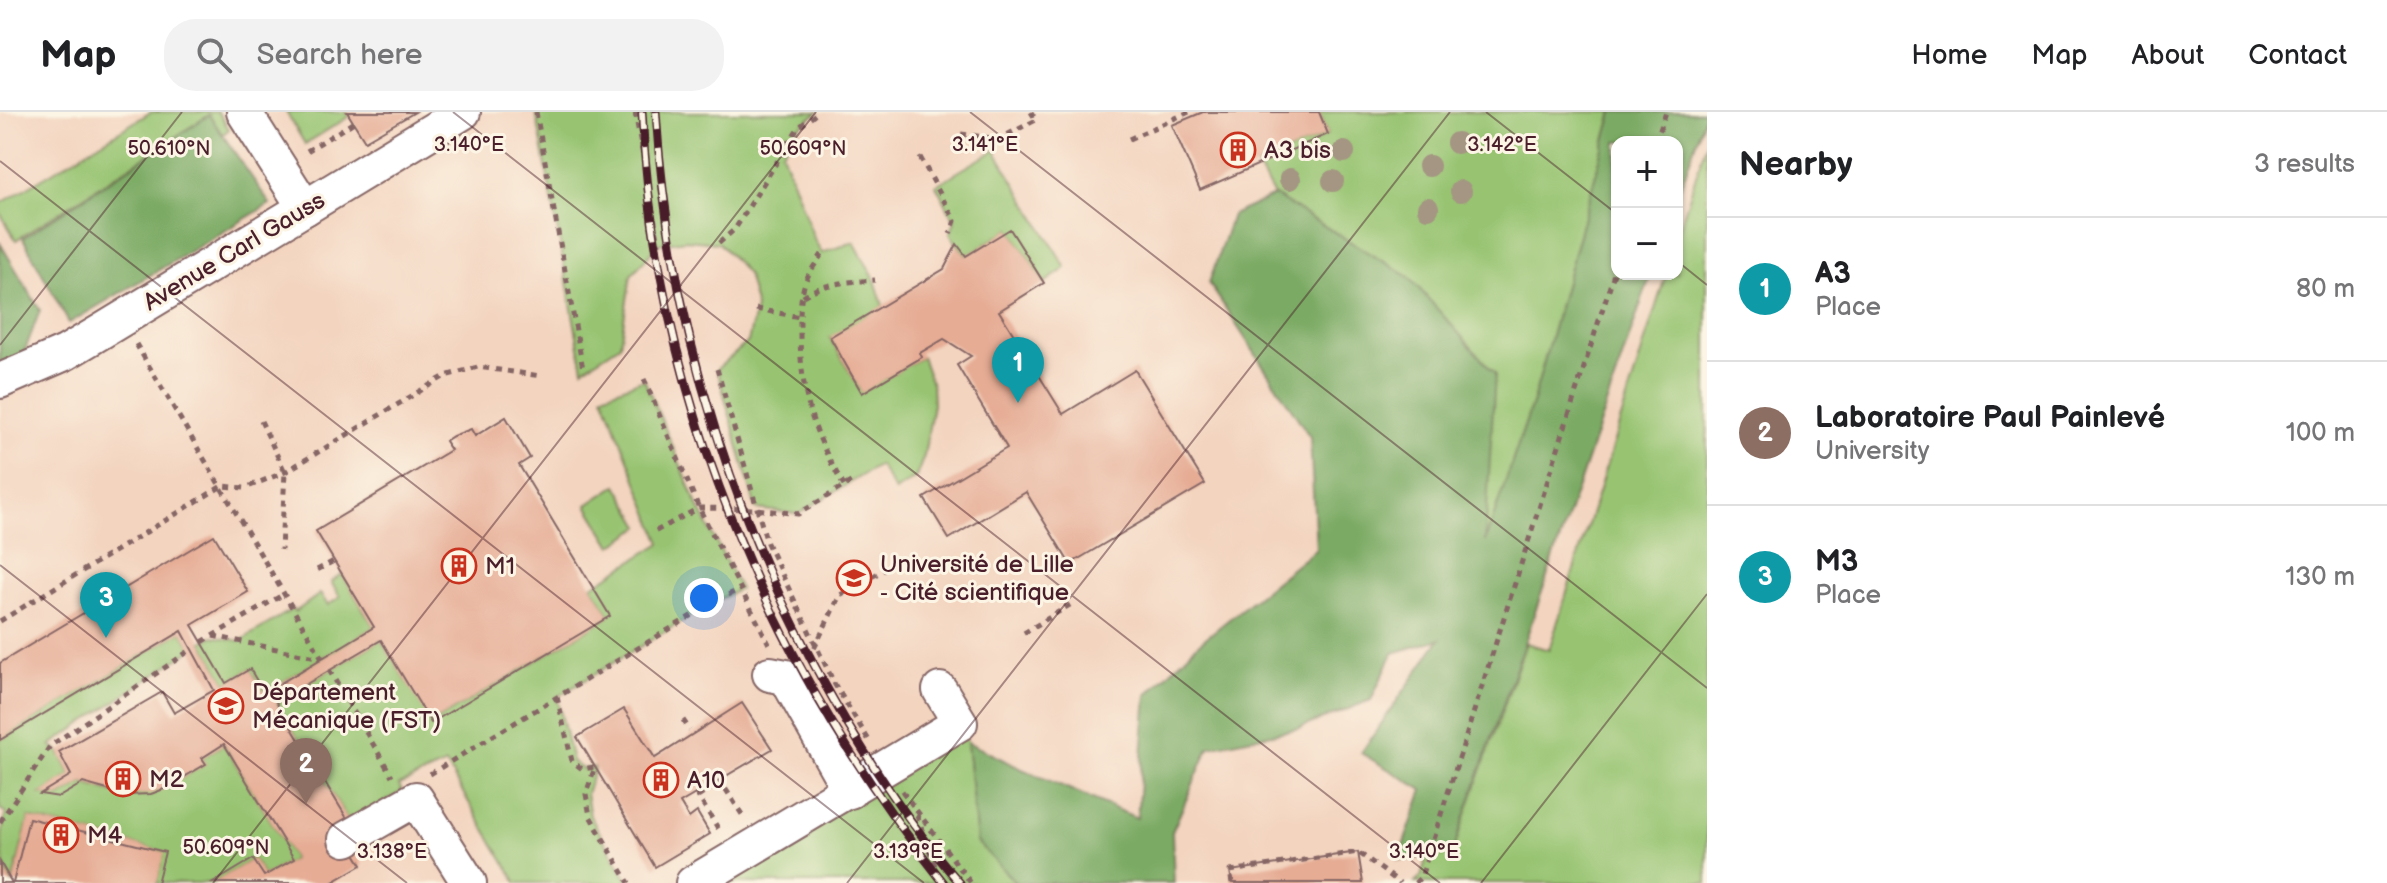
<!DOCTYPE html>
<html lang="en">
<head>
<meta charset="utf-8">
<style>
  body { margin:0; font-family:"Balsamiq Sans",sans-serif; background:#f2f2f2; color:#202124 }
  .controls { position:absolute; right:24px; top:24px; display:grid; overflow:hidden; border-radius:16px; box-shadow:0 2px 6px #0004 }
  .controls button { width:72px; height:72px; display:grid; place-items:center; padding:0; border:0; border-bottom:2px solid #e0e0e0; background:#fff; color:#202124; font:40px sans-serif }
  .you { position:absolute; left:704px; top:486px; width:28px; height:28px; margin:-20px; border:6px solid #fff; border-radius:50%; background:#1a73e8; box-shadow:0 0 0 12px #1a73e833 }
  .badge { display:grid; place-items:center; width:52px; height:52px; border-radius:50%; background:#d93025; color:#fff; font-size:26px; font-weight:700 }
  .pin { position:absolute; translate:-50% -66px; filter:drop-shadow(0 2px 4px #0008) }
  .pin::after { content:''; position:absolute; top:42px; width:28px; height:24px; background:inherit; clip-path:polygon(0 0,100% 0,50% 100%) }
  .list { margin:0; padding:0; list-style:none }
  h2 { display:flex; justify-content:space-between; align-items:center; height:104px; margin:0; padding:0 32px; font-size:34px }
  h2 small { font-size:26px; font-weight:400; color:#757577 }
  .list li { display:grid; grid-template-columns:52px 1fr auto; gap:24px; align-items:center; box-sizing:border-box; height:144px; padding:0 32px; border-top:2px solid #e0e0e0 }
  .list b { display:block; font-size:30px; white-space:nowrap }
  .list p { margin:0; font-size:26px; white-space:nowrap; color:#757577 }
  .list em { font-size:26px; font-style:normal; color:#757577 }
  .icon { flex:none; width:44px; height:44px; fill:none; stroke:currentColor; stroke-width:2; stroke-linecap:round; stroke-linejoin:round }
  .map { position:relative; flex:none; width:1707px; height:771px; overflow:hidden }
  header { display:flex; align-items:center; gap:48px; box-sizing:border-box; height:112px; padding:0 40px; background:#fff; border-bottom:2px solid #e0e0e0 }
  header strong { font-size:38px }
  nav { display:flex; gap:44px; margin-inline-start:auto; font-size:28px }
  .search { width:560px; height:72px; background:#f2f2f2; display:flex; align-items:center; gap:20px; box-sizing:border-box; padding:0 28px; border-radius:32px; color:#757577; font-size:30px }
  main { display:flex }
  aside { flex:1; background:#fff }
  .map>svg:first-child { display:block }
  .built { fill:#f3d4bf; fill-rule:evenodd }
  .green { fill:#98c472; stroke:#71724e; stroke-width:2 }
  .forest { fill:#7aaa64; stroke:#626448; stroke-width:2 }
  .building { fill:#e6ac94 }
  .lines { fill:none; stroke-linecap:round; stroke-linejoin:round }
  .minor-casing { stroke:#866665; stroke-width:38 }
  .path { stroke:#866665; stroke-width:5; stroke-dasharray:6 6; stroke-linecap:butt }
  .minor { stroke:#fff; stroke-width:34 }
  .rail-casing { stroke:#4a1f2b; stroke-width:9 }
  .rail { stroke:#fcf5e5; stroke-width:6; stroke-dasharray:18; stroke-linecap:butt }
  .tree { fill:#a49682 }
  .ticks { fill:none; stroke:#4a1f2b; stroke-width:2; stroke-opacity:0.45 }
  .labels { text-anchor:middle; stroke-width:6; stroke-linejoin:round; paint-order:stroke }
  .poi-label { font-size:24px; fill:#4a1f2b; stroke:#fcf5e5; text-anchor:start }
  .street-label { font-size:24px; fill:#4a1f2b; stroke:#fcf5e5 }
  .ticks-label { font-size:20px; text-anchor:middle; fill:#4a1f2b; stroke:#fcf5e5; stroke-width:6; stroke-linejoin:round; paint-order:stroke }
</style>
</head>
<body>
<header>
<strong>Map</strong>
<div class="search"><svg class="icon" aria-label="search" viewBox="0 0 24 24"><circle cx="10" cy="10" r="6"/><path d="M15 15l6 6"/></svg>Search here</div>
<nav><a>Home</a><a>Map</a><a>About</a><a>Contact</a></nav>
</header>
<main>
<div class="map">
<svg width="1707" height="771" viewBox="0 0 1707 771">
  <rect width="100%" height="100%" fill="#fcf5e5"/>
  <filter id="ink" filterUnits="userSpaceOnUse"><feTurbulence type="fractalNoise" baseFrequency=".0125" numOctaves="2"/><feDisplacementMap in="SourceGraphic" scale="16" xChannelSelector="R" yChannelSelector="G"/><feConvolveMatrix kernelMatrix="1 2 1 2 8 2 1 2 1" color-interpolation-filters="sRGB"/></filter>
  <filter id="wash" filterUnits="userSpaceOnUse"><feTurbulence type="fractalNoise" baseFrequency=".006" numOctaves="4" result="noise"/><feDisplacementMap in="SourceGraphic" scale="32" xChannelSelector="R" yChannelSelector="G"/><feGaussianBlur stdDeviation="1.8" result="paint"/><feColorMatrix in="noise" values="0 0 0 0 0 0 0 0 0 0 0 0 0 0 0 0 0 1.4 0 .05"/><feComposite in="paint" operator="in"/></filter>
  <g filter="url(#wash)">
    <rect width="100%" height="100%" fill="#f6ead2"/>
    <path class="built" d="M0 0H1707V771H0ZM1617 30H1677V162H1617Z"/>
    <g class="green">
      <polygon points="151,0 218,0 229,17 222,23 208,4 16,128 0,101 0,92"/>
      <polygon points="286,0 347,0 350,4 305,32"/>
      <polygon points="536,0 818,0 798,16 782,40 815,129 822,141 854,130 875,168 883,194 830,226 862,280 922,245 932,273 933,292 924,344 916,365 895,379 879,353 798,402 756,397 717,257 748,230 756,196 747,162 719,131 685,128 659,132 631,163 620,233 583,257"/>
      <polygon points="1319,0 1613,0 1534,286 1484,434 1409,165 1274,84 1257,53 1328,22"/>
      <polygon points="1707,28 1707,771 1415,771 1421,765 1427,744 1452,742 1526,531 1549,538 1666,162 1677,162 1677,125"/>
      <polygon points="995,38 1066,156 1044,171 1010,117 966,144 950,122 955,109 936,73"/>
      <polygon points="644,267 699,396 740,477 716,489 557,585 572,649 582,657 595,655 586,682 590,704 629,771 517,771 446,652 399,673 402,679 351,713 276,590 381,528 432,611 610,504 592,474 661,431 603,283"/>
      <polygon points="617,373 641,414 612,434 587,393"/>
      <polygon points="342,462 374,515 269,578 263,579 250,557 226,571 202,530 213,524 240,529 293,497 295,500 320,482 328,493 340,485 331,470"/>
      <path d="M182 519 192 537 51 633 59 640 71 663 41 682 60 685 83 671C143 692 154 684 205 652L202 646 224 632 294 747 264 764 253 747 213 771H157L164 740 29 706 12 771C0 750 0 723 6 701L0 697V628Z"/>
      <polygon points="960,611 967,630 977,730 1016,771 734,771 728,761"/>
    </g>
    <g class="forest">
      <polygon points="1613,0 1706,0 1677,86 1677,30 1617,30 1617,162 1651,162 1452,742 1398,748 1423,678 1361,641 1440,527 1393,541 1371,588 1300,616 1209,635 1172,720 1174,771 1016,771 977,730 967,630 1022,657 1137,706 1147,583 1197,533 1316,437 1310,325 1209,171 1232,103 1274,84 1409,165 1495,262 1485,430 1534,286"/>
      <polygon points="209,3 270,92 69,211 23,126"/>
      <polygon points="0,131 40,198 17,260 0,267"/>
    </g>
    <g id="blocks">
      <g class="building">
        <polygon points="347,0 415,0 365,29"/>
        <polygon points="1203,0 1319,0 1328,22 1200,78 1172,13"/>
        <polygon points="1010,117 1044,171 999,199 1063,302 1135,258 1205,372 1070,452 1026,380 949,427 924,386 1007,336 957,253 971,244 944,227 920,241 922,245 862,281 830,225 944,157 957,132 966,144"/>
        <polygon points="506,305 530,346 519,353 610,504 431,611 381,528 276,590 351,713 341,719 362,753 331,771 213,771 253,747 264,764 294,747 224,632 202,646 206,652 164,677 151,682 125,683 83,671 59,685 40,682 71,663 59,640 162,580 174,601 214,578 182,519 0,628 0,551 214,423 248,480 192,513 226,571 250,557 263,579 268,576 269,578 374,515 316,419 451,338 445,329 453,324 471,317 475,324"/>
        <polygon points="742,591 772,637 680,691 689,706 697,700 710,722 655,755 577,625 624,597 655,646"/>
        <polygon points="29,706 165,740 157,771 13,771"/>
        <polygon points="1358,740 1363,771 1232,771 1230,759"/>
        <polygon points="0,750 12,771 0,771"/>
      </g>
    </g>
  </g>
  <g filter="url(#ink)">
    <use href="#blocks" fill-opacity="0" stroke="#866665" stroke-width="2"/>
    <g class="lines">
      <g class="minor-casing">
        <g id="minor">
          <polyline points="244,0 305,96"/>
          <polyline points="0,269 65,241 102,219 463,0"/>
          <polyline points="770,562 786,565 850,679"/>
          <polyline points="346,727 416,687 469,771"/>
          <polyline points="693,771 960,611 940,578"/>
        </g>
      </g>
      <g class="path">
        <polyline points="536,0 583,257"/>
        <polyline points="635,0 659,132"/>
        <polyline points="961,22 999,27 1036,8 1031,0"/>
        <polyline points="1129,27 1189,0"/>
        <polyline points="1656,30 1666,0"/>
        <polyline points="307,39 354,10"/>
        <polyline points="920,45 955,109 950,122"/>
        <polyline points="719,131 735,117 798,16 818,0"/>
        <path d="M822 142C817 150 810 159 806 168 799 186 800 204 800 223 801 284 813 321 844 374"/>
        <path d="M803 184C825 170 850 170 875 168"/>
        <polyline points="756,197 800,205"/>
        <polyline points="136,232 322,546"/>
        <polyline points="717,257 767,431 835,573 870,630"/>
        <polyline points="644,267 699,396 769,532"/>
        <polyline points="261,309 285,360 281,438"/>
        <polyline points="656,419 699,396 756,397 798,402 854,368"/>
        <polyline points="317,458 334,449"/>
        <polyline points="0,509 222,374 245,376 285,360 445,264 478,255 541,264"/>
        <polyline points="1024,521 1073,491"/>
        <polyline points="213,524 321,546"/>
        <polyline points="202,530 284,482"/>
        <polyline points="809,547 840,483 903,447"/>
        <polyline points="329,558 392,664"/>
        <polyline points="557,585 572,649 582,657 595,655 586,682 590,704 629,771"/>
        <polyline points="683,608 690,618"/>
        <polyline points="430,662 716,489 740,477"/>
        <polyline points="902,679 971,771"/>
        <polyline points="696,681 721,721"/>
        <polyline points="698,685 721,670 745,707"/>
        <polyline points="917,703 941,771"/>
        <polyline points="0,710 50,634 192,537"/>
        <polyline points="1232,771 1230,759 1358,740 1400,771"/>
        <polyline points="1415,771 1421,765 1617,152"/>
      </g>
      <use href="#minor" class="minor"/>
      <g class="rail-casing">
        <g id="rail">
          <path d="M642 0C655 281 769 553 944 771"/>
          <path d="M656 0C669 217 737 426 848 613 881 668 918 723 960 771"/>
        </g>
      </g>
      <use href="#rail" class="rail"/>
    </g>
    <g class="tree">
      <circle cx="1457" cy="31" r="11"/>
      <circle cx="1344" cy="40" r="11"/>
      <circle cx="1429" cy="54" r="11"/>
      <circle cx="1290" cy="67" r="11"/>
      <circle cx="1333" cy="69" r="11"/>
      <circle cx="1461" cy="79" r="11"/>
      <circle cx="1428" cy="96" r="11"/>
    </g>
  </g>
  <path class="ticks" d="M453 0 1440 771M970 0 1707 576M1486 0 1617 102M0 49 924 771M1677 149 1707 173M0 233 182 0M0 453 407 771M213 771 816 0M847 771 1450 0M1481 771 1707 482"/>
  <defs>
    <g id="building-ring" transform="scale(1.8)"><circle r="9.5" fill="#fcf5e5" stroke="#c8321e" stroke-width="1.5"/><path d="M-4-6H4V6H1V3H-1V6H-4ZM-2.5-4.3h1.7v1.8h-1.7ZM.8-4.3h1.7v1.8H.8ZM-2.5-1h1.7V.8h-1.7ZM.8-1h1.7V.8H.8Z" fill="#c8321e"/></g>
    <g id="university-ring" transform="scale(1.8)"><circle r="9.5" fill="#fcf5e5" stroke="#c8321e" stroke-width="1.5"/><path d="M0-5L7-2L0 1L-7-2ZM-4 1L0 2.5L4 1V4Q0 6-4 4Z" fill="#c8321e"/></g>
  </defs>
  <g fill-rule="evenodd">
    <use href="#building-ring" x="1238" y="38"/>
    <use href="#building-ring" x="459" y="454"/>
    <use href="#university-ring" x="854" y="466"/>
    <use href="#university-ring" x="226" y="594"/>
    <use href="#building-ring" x="123" y="667"/>
    <use href="#building-ring" x="661" y="668"/>
    <use href="#building-ring" x="61" y="723"/>
  </g>
  <g class="labels">
    <g class="poi-label">
      <text x="1264" y="46">A3 bis</text>
      <text x="880" y="460">Université de Lille<tspan x="880" dy="28">‐ Cité scientifique</tspan></text>
      <text x="485" y="462">M1</text>
      <text x="252" y="588">Département<tspan x="252" dy="28">Mécanique (FST)</tspan></text>
      <text x="149" y="675">M2</text>
      <text x="687" y="676">A10</text>
      <text x="87" y="731">M4</text>
    </g>
    <g class="street-label">
      <text transform="translate(234 139) rotate(-31)" y="8">Avenue Carl Gauss</text>
    </g>
  </g>
  <g class="ticks-label">
    <text x="469" y="39">3.140°E</text>
    <text x="985" y="39">3.141°E</text>
    <text x="1502" y="39">3.142°E</text>
    <text x="169" y="43">50.610°N</text>
    <text x="803" y="43">50.609°N</text>
    <text x="226" y="742">50.609°N</text>
    <text x="392" y="746">3.138°E</text>
    <text x="908" y="746">3.139°E</text>
    <text x="1424" y="746">3.140°E</text>
  </g>
</svg>
<div class="controls">
<button>+</button>
<button>−</button>
</div>
<div class="you"></div>
<div class="pin badge" style="left:1018px;top:291px;background:#0f9aa8">1</div>
<div class="pin badge" style="left:306px;top:692px;background:#8d6e63">2</div>
<div class="pin badge" style="left:106px;top:526px;background:#0f9aa8">3</div>
</div>
<aside>
<h2>Nearby<small>3 results</small></h2>
<ul class="list">
<li><span class="badge" style="background:#0f9aa8">1</span><div><b>A3</b><p>Place</p></div><em>80 m</em></li>
<li><span class="badge" style="background:#8d6e63">2</span><div><b>Laboratoire Paul Painlevé</b><p>University</p></div><em>100 m</em></li>
<li><span class="badge" style="background:#0f9aa8">3</span><div><b>M3</b><p>Place</p></div><em>130 m</em></li>
</ul>
</aside>
</main>
</body>
</html>
